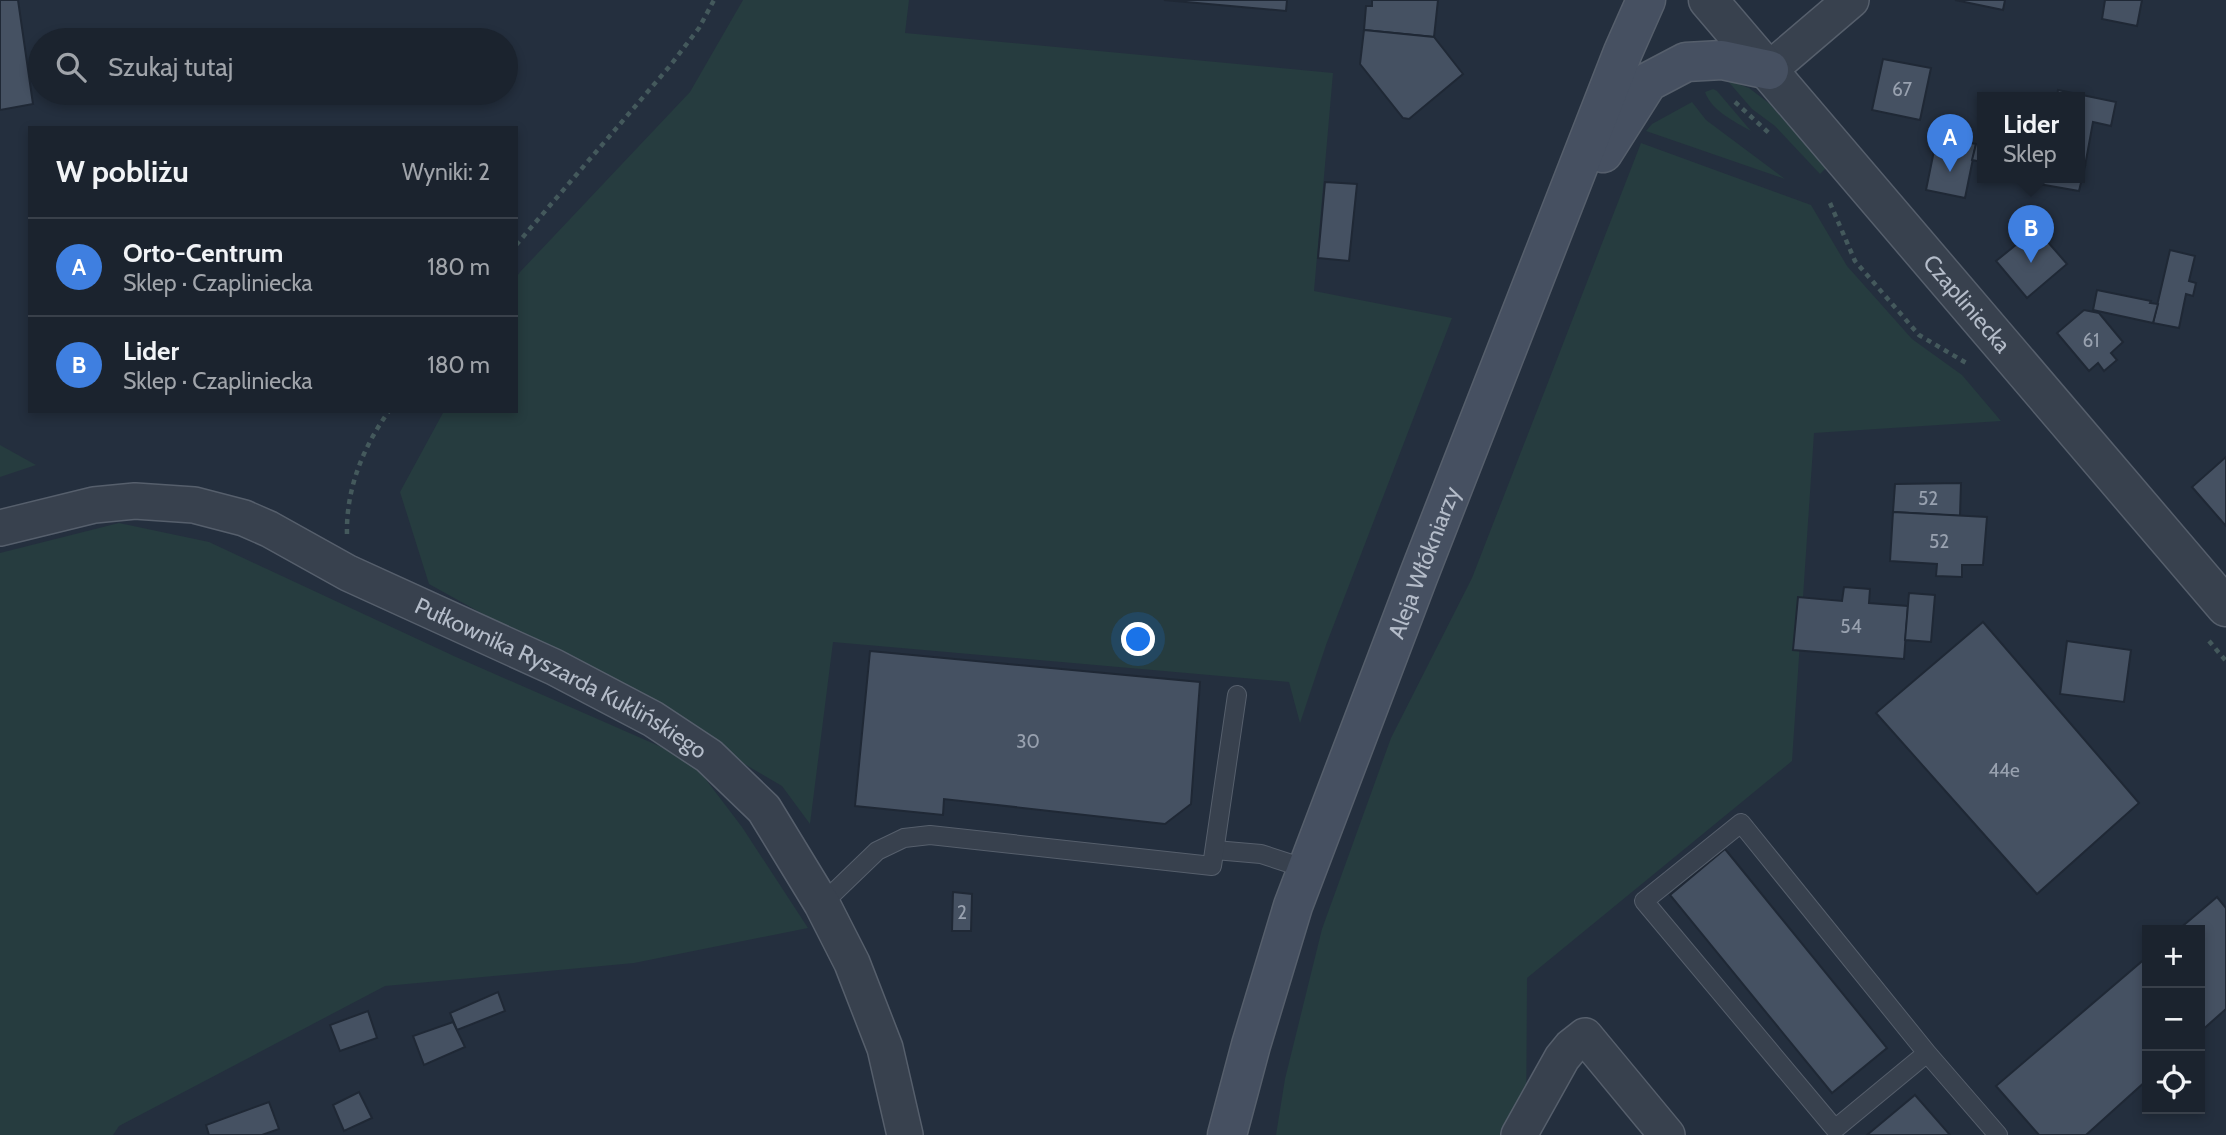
<!DOCTYPE html>
<html lang="pl">
<head>
<meta charset="utf-8">
<style>
  body { margin:0; font-family:Cabin,sans-serif; background:#282f3a; color:#f1f3f6 }
  .controls { position:absolute; right:21px; bottom:21px; display:grid; overflow:hidden; border-radius:0px; box-shadow:0 4px 10px #0003 }
  .controls button { width:63px; height:63px; display:grid; place-items:center; padding:0; border:0; border-bottom:2px solid #39404a; background:#1b232e; color:#f1f3f6; font:35px sans-serif }
  .you { position:absolute; left:1139px; top:640px; width:24px; height:24px; margin:-18px; border:5px solid #fff; border-radius:50%; background:#1a73e8; box-shadow:0 0 0 10px #1a73e833 }
  .badge { display:grid; place-items:center; width:46px; height:46px; border-radius:50%; background:#8ab4f8; color:#fff; font-size:23px; font-weight:700 }
  .pin { position:absolute; translate:-50% -58px; filter:drop-shadow(0 2px 4px #0008) }
  .pin::after { content:''; position:absolute; top:37px; width:24px; height:21px; background:inherit; clip-path:polygon(0 0,100% 0,50% 100%) }
  .popup { position:absolute; left:1977px; top:92px; width:108px; height:91px; box-sizing:border-box; display:grid; place-content:center; border-radius:0px; background:#1b232e; filter:drop-shadow(0 2px 5px #0005); font-size:23px; white-space:nowrap; color:#a0a4aa }
  .popup b { font-size:26px; color:#f1f3f6 }
  .popup::after { content:''; position:absolute; left:50%; top:100%; margin-left:-14px; border:14px solid transparent; border-top-color:#1b232e }
  .list { margin:0; padding:0; list-style:none }
  h2 { display:flex; justify-content:space-between; align-items:center; height:91px; margin:0; padding:0 28px; font-size:30px }
  h2 small { font-size:23px; font-weight:400; color:#a0a4aa }
  .list li { display:grid; grid-template-columns:46px 1fr auto; gap:21px; align-items:center; box-sizing:border-box; height:98px; padding:0 28px; border-top:2px solid #39404a }
  .list b { display:block; font-size:26px; white-space:nowrap }
  .list p { margin:0; font-size:23px; white-space:nowrap; color:#a0a4aa }
  .list em { font-size:23px; font-style:normal; color:#a0a4aa }
  .icon { flex:none; width:38px; height:38px; fill:none; stroke:currentColor; stroke-width:2; stroke-linecap:round; stroke-linejoin:round }
  .map { position:relative; flex:none; width:2226px; height:1135px; overflow:hidden }
  .search { position:absolute; background:#1b232e; box-shadow:0 4px 10px #0003; left:28px; top:28px; width:490px; height:77px; display:flex; align-items:center; gap:18px; box-sizing:border-box; padding:0 24px; border-radius:38px; color:#a0a4aa; font-size:26px }
  .panel { position:absolute; background:#1b232e; box-shadow:0 4px 10px #0003; left:28px; top:126px; width:490px; height:287px; border-radius:0px }
  .map>svg:first-child { display:block }
  .green { fill:#263c3f }
  .building { fill:#455162; stroke:#1f2835; stroke-width:2 }
  .lines { fill:none; stroke-linecap:round; stroke-linejoin:round }
  .service-casing { stroke:#565f6c; stroke-width:20 }
  .minor-casing { stroke:#565f6c; stroke-width:38 }
  .tertiary-casing { stroke:#565f6c; stroke-width:41 }
  .secondary-casing { stroke:#565f6c; stroke-width:41 }
  .path { stroke:#44595c; stroke-width:4.5; stroke-dasharray:5 5; stroke-linecap:butt }
  .service { stroke:#38414e; stroke-width:18 }
  .minor { stroke:#38414e; stroke-width:35 }
  .tertiary { stroke:#38414e; stroke-width:38 }
  .secondary { stroke:#465061; stroke-width:38 }
  .labels { text-anchor:middle; stroke-width:7; stroke-linejoin:round; paint-order:stroke }
  .number-label { font-size:19px; fill:#98a1af }
  .street-label { font-size:23px; fill:#b4bcc9; stroke:#1d2633 }
</style>
</head>
<body>
<div class="map">
<svg width="2226" height="1135" viewBox="0 0 2226 1135">
  <rect width="100%" height="100%" fill="#242f3e"/>
  <g class="green">
    <polygon points="743,0 909,0 905,33 1333,73 1314,291 1452,318 1326,645 1300,723 1289,682 833,642 810,824 782,786 587,672 429,584 400,492 444,411 516,411 516,278 520,272 690,92"/>
    <polygon points="1727,80 1749,88 1770,104 1826,168 1820,174 1775,126 1752,109"/>
    <path d="M1713 89 1717 91 1751 131C1735 122 1711 110 1705 92Z"/>
    <polygon points="1692,102 1706,120 1785,179 1646,131 1652,124"/>
    <polygon points="1641,143 1811,205 1847,266 1912,339 1962,375 2001,421 1814,433 1792,761 1527,978 1526,1135 1276,1135 1285,1079 1322,929 1391,738 1472,578"/>
    <polygon points="0,445 36,465 0,477"/>
    <polygon points="119,523 209,542 456,657 691,760 742,827 808,928 634,963 385,986 119,1126 113,1135 0,1135 0,553"/>
  </g>
  <g class="building">
    <polygon points="0,0 18,0 33,104 0,110"/>
    <polygon points="1164,0 1287,0 1286,11"/>
    <polygon points="1372,0 1438,0 1434,37 1364,30 1366,6 1372,6"/>
    <polygon points="1955,0 2005,0 2003,10"/>
    <polygon points="2105,0 2142,0 2137,26 2102,19"/>
    <polygon points="1364,30 1434,37 1463,74 1409,119 1403,118 1360,64"/>
    <polygon points="1883,59 1931,68 1920,120 1872,110"/>
    <polygon points="2058,90 2116,102 2111,126 2093,122 2085,166 2080,165 2080,97 2057,97"/>
    <polygon points="1937,136 1976,144 1965,198 1926,190"/>
    <polygon points="1976,144 1982,145 1982,162 1972,160"/>
    <polygon points="2080,165 2085,166 2079,191 2022,181 2023,177 2080,177"/>
    <polygon points="1325,182 1357,184 1349,261 1318,258"/>
    <polygon points="2033,231 2040,233 2067,264 2027,298 1996,261"/>
    <polygon points="2170,250 2195,256 2189,281 2196,283 2193,296 2186,294 2179,328 2153,323"/>
    <polygon points="2097,290 2151,301 2150,303 2158,304 2153,323 2093,310"/>
    <polygon points="2084,310 2099,313 2123,342 2111,353 2117,360 2104,371 2098,363 2089,371 2057,333"/>
    <polygon points="2226,457 2226,526 2192,487"/>
    <polygon points="1961,483 1960,516 1893,512 1895,484"/>
    <polygon points="1893,512 1987,517 1983,565 1962,565 1962,577 1936,576 1937,564 1890,561"/>
    <polygon points="1844,587 1870,589 1869,603 1908,606 1904,659 1793,650 1798,597 1842,601"/>
    <polygon points="1909,593 1935,595 1931,642 1905,640"/>
    <polygon points="1983,622 2139,803 2037,894 1876,713"/>
    <polygon points="2067,641 2131,650 2124,702 2060,694"/>
    <polygon points="870,651 1200,682 1191,804 1165,824 944,799 943,815 855,806"/>
    <polygon points="1725,849 1887,1048 1832,1093 1670,895"/>
    <polygon points="953,892 972,894 971,931 952,931"/>
    <polygon points="2217,897 2226,908 2226,1009 2200,1032 2200,930 2178,930"/>
    <polygon points="2147,957 2147,1080 2086,1135 2039,1135 1996,1086"/>
    <polygon points="498,992 505,1011 457,1030 450,1013"/>
    <polygon points="368,1011 377,1038 340,1051 330,1025"/>
    <polygon points="453,1022 465,1047 424,1065 413,1036"/>
    <polygon points="359,1092 372,1118 344,1131 333,1105"/>
    <polygon points="1915,1095 1950,1135 1867,1135"/>
    <polygon points="269,1102 279,1129 262,1135 209,1135 206,1125"/>
  </g>
  <g class="lines">
    <g class="service-casing">
      <g id="service">
        <polyline points="1215,850 1261,854 1307,869"/>
        <polyline points="822,904 877,851 904,838 930,835 1212,866 1237,695"/>
        <polyline points="1927,1053 1835,1129 1644,901 1741,823 1927,1053 1998,1135"/>
      </g>
    </g>
    <g class="minor-casing">
      <g id="minor">
        <polyline points="1769,70 1851,0"/>
        <path id="s1" d="M0 528 94 505 135 501 194 505 244 518 269 529 348 573 554 667 653 719 709 756 764 809 822 904 852 963 885 1048 905 1135"/>
        <polyline points="1519,1135 1562,1058 1571,1047 1585,1036 1667,1135"/>
      </g>
    </g>
    <g class="tertiary-casing">
      <g id="tertiary">
        <path id="s2" d="M1708 0 2226 607"/>
      </g>
    </g>
    <g class="secondary-casing">
      <g id="secondary">
        <polyline points="1603,153 1648,82 1686,62 1722,60 1769,70"/>
        <path id="s3" d="M1227 1135 1251 1045 1293 906 1418 577 1623 52 1646 0"/>
      </g>
    </g>
    <g class="path">
      <polyline points="1735,102 1770,134"/>
      <polyline points="1830,203 1855,261 1919,335 1968,364"/>
      <polyline points="516,245 669,67 699,28 714,0"/>
      <path d="M347 534C346 489 363 447 389 411"/>
      <polyline points="2209,641 2226,661"/>
    </g>
    <use href="#service" class="service"/>
    <use href="#minor" class="minor"/>
    <use href="#tertiary" class="tertiary"/>
    <use href="#secondary" class="secondary"/>
  </g>
  <g class="labels">
    <g class="number-label">
      <text x="1902" y="96">67</text>
      <text x="2091" y="347">61</text>
      <text x="1928" y="505">52</text>
      <text x="1939" y="548">52</text>
      <text x="1851" y="633">54</text>
      <text x="1028" y="748">30</text>
      <text x="2004" y="777">44e</text>
      <text x="962" y="919">2</text>
    </g>
    <g class="street-label">
      <text dy="8" stroke="none"><textPath href="#s2" startOffset="399">Czapliniecka</textPath></text>
      <text dy="8" stroke="none"><textPath href="#s3" startOffset="606">Aleja Włókniarzy</textPath></text>
      <text dy="8" stroke="none"><textPath href="#s1" startOffset="604">Pułkownika Ryszarda Kuklińskiego</textPath></text>
    </g>
  </g>
</svg>
<div class="controls">
<button>+</button>
<button>−</button>
<button><svg class="icon" aria-label="locate" viewBox="0 0 24 24"><circle cx="12" cy="12" r="6"/><path d="M12 2v4M12 18v4M2 12h4M18 12h4"/></svg></button>
</div>
<div class="you"></div>
<div class="pin badge" style="left:1950px;top:172px;background:#3f7fe0">A</div>
<div class="pin badge" style="left:2031px;top:263px;background:#3f7fe0">B</div>
<div class="popup"><b>Lider</b>Sklep</div>
<div class="search"><svg class="icon" aria-label="search" viewBox="0 0 24 24"><circle cx="10" cy="10" r="6"/><path d="M15 15l6 6"/></svg>Szukaj tutaj</div>
<section class="panel">
<h2>W pobliżu<small>Wyniki: 2</small></h2>
<ul class="list">
<li><span class="badge" style="background:#3f7fe0">A</span><div><b>Orto-Centrum</b><p>Sklep · Czapliniecka</p></div><em>180 m</em></li>
<li><span class="badge" style="background:#3f7fe0">B</span><div><b>Lider</b><p>Sklep · Czapliniecka</p></div><em>180 m</em></li>
</ul>
</section>
</div>
</body>
</html>
